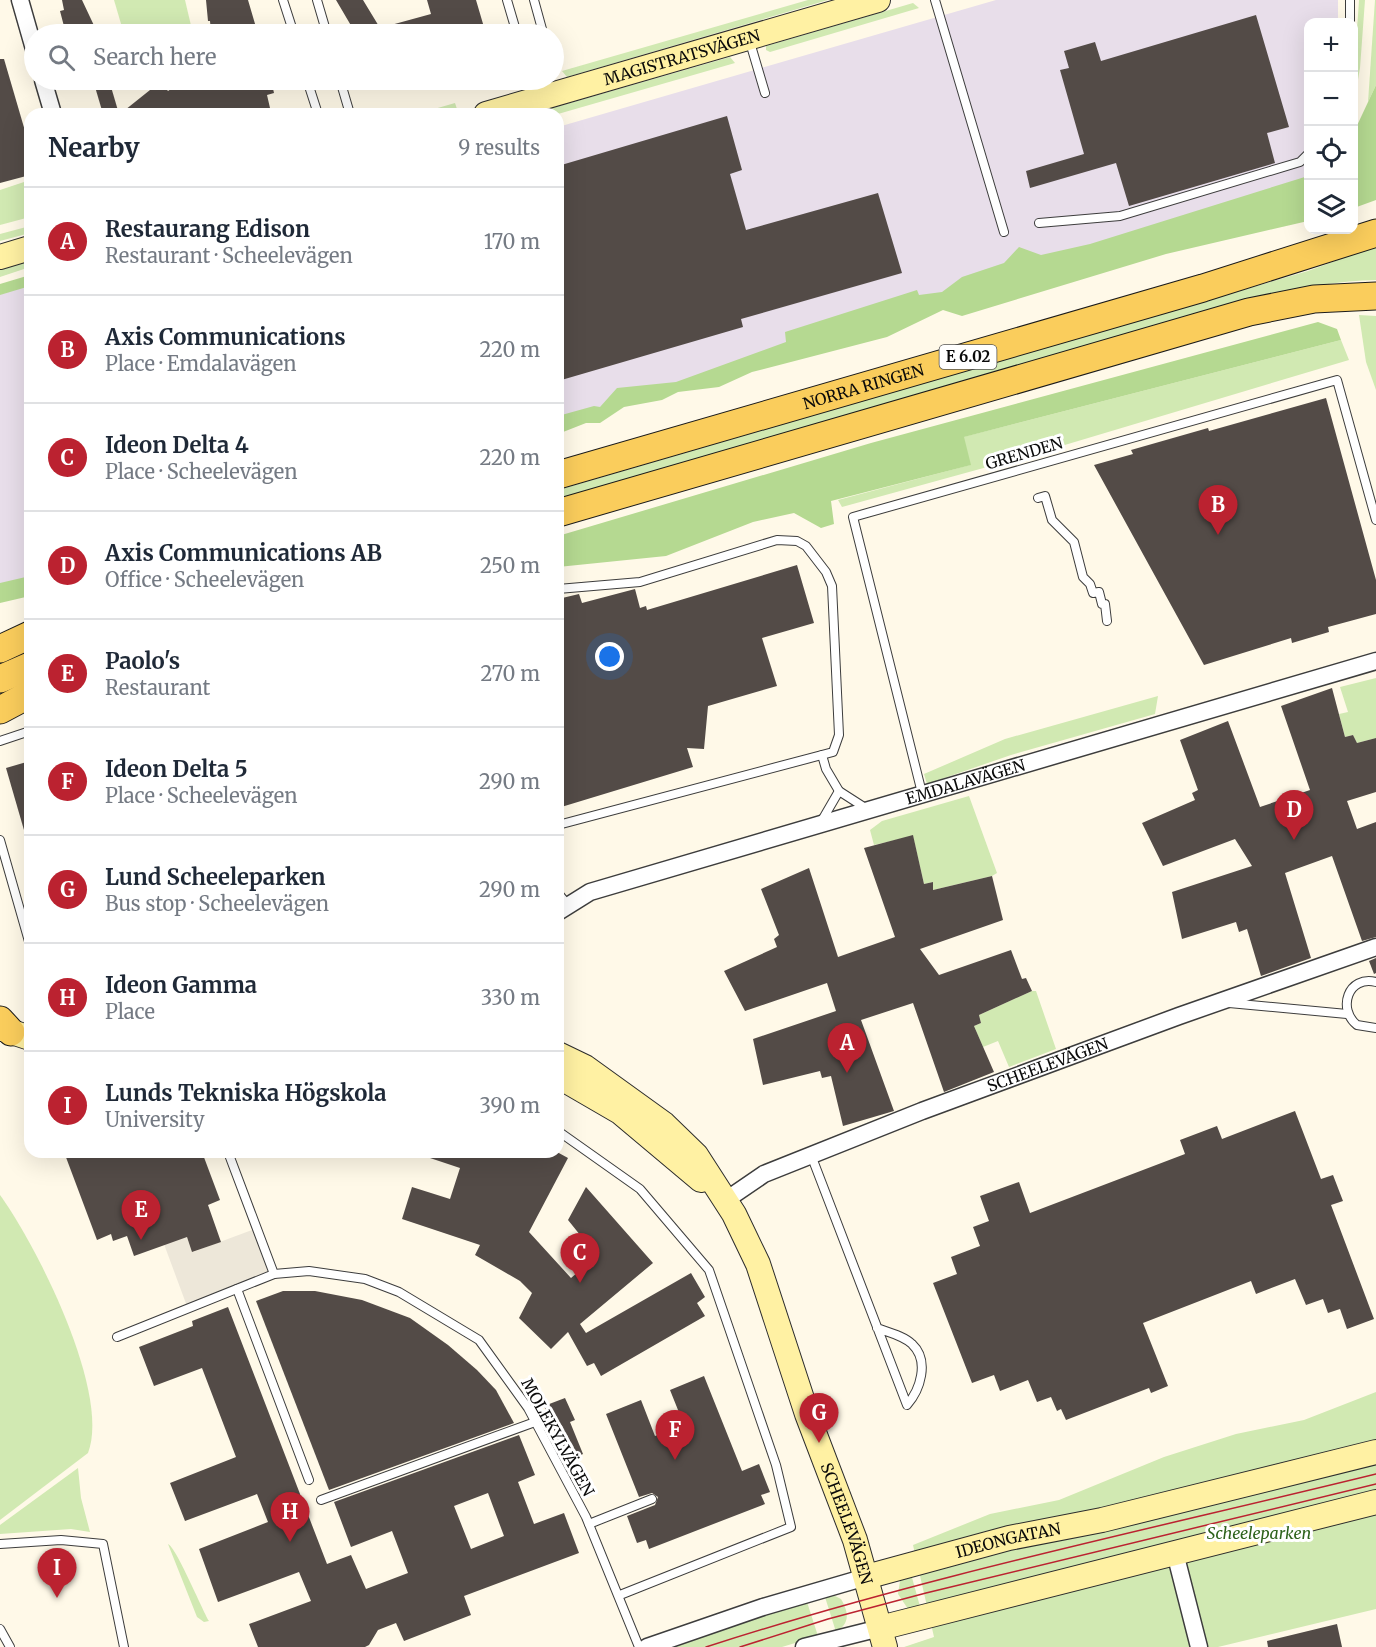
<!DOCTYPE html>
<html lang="en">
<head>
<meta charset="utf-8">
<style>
  body { margin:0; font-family:Merriweather,serif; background:#f6f6f7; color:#1f2937 }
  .controls { position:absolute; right:18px; top:18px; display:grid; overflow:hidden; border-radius:12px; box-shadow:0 6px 24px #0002 }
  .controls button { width:54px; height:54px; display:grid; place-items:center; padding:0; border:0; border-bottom:2px solid #e0e1e3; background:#fff; color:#1f2937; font:30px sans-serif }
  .you { position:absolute; left:610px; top:657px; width:21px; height:21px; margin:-15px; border:4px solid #fff; border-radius:50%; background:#1a73e8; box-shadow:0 0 0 9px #1a73e833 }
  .badge { display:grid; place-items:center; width:39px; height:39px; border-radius:50%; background:#bb2230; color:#fff; font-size:20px; font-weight:700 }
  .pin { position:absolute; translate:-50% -50px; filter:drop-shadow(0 2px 3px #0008) }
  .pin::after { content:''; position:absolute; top:32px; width:21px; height:18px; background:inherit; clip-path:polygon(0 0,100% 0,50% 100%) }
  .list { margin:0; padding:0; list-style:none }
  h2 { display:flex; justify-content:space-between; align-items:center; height:78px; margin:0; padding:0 24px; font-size:26px }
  h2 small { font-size:20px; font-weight:400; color:#747a83 }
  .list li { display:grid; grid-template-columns:39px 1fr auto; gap:18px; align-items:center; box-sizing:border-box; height:108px; padding:0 24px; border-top:2px solid #e0e1e3 }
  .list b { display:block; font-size:22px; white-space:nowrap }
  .list p { margin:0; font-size:20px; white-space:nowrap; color:#747a83 }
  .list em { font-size:20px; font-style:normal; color:#747a83 }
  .icon { flex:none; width:33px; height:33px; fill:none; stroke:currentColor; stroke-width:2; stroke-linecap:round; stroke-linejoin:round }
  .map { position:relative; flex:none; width:1376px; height:1647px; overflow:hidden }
  .search { position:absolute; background:#fff; box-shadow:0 6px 24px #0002; left:24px; top:24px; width:540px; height:66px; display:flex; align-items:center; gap:15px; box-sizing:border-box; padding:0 21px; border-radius:33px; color:#747a83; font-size:22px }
  .panel { position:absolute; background:#fff; box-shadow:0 6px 24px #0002; left:24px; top:108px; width:540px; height:1050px; border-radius:18px }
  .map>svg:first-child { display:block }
  .industrial { fill:#e8deea }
  .green { fill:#d1e9b2 }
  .forest { fill:#b5d991 }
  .plaza { fill:#ede7d9 }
  .building { fill:#534b47; fill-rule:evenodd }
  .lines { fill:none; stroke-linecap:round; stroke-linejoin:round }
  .lane-casing { stroke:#3d3d3d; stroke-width:10 }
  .street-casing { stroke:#3d3d3d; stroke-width:19 }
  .secondary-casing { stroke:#2c2c2c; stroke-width:26 }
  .primary-casing { stroke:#1b1b1b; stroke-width:29 }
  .lane { stroke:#fff; stroke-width:8 }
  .street { stroke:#fff; stroke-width:16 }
  .secondary { stroke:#fff1a3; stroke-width:24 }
  .primary { stroke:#facd5c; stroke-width:27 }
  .tram { stroke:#bb2230; stroke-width:1.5 }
  .labels { text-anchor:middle; stroke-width:6; stroke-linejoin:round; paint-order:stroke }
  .shield { fill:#fff; stroke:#545454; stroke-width:1.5 }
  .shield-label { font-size:15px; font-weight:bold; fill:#0a0a0a }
  .street-label { font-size:16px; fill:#0a0a0a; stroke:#fff }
  .park-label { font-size:16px; font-style:italic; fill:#2d621b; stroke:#fff }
</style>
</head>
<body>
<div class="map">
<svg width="1376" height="1647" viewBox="0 0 1376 1647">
  <rect width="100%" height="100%" fill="#fff9e8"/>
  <g class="industrial">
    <polygon points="996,0 1338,0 1338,22 1308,22 1308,191 558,424 558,127"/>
    <polygon points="30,282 30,588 0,598 0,291"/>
  </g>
  <g class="green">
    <polygon points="114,0 185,0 193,34 124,34"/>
    <polygon points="808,0 828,0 567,77 562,71"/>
    <path d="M1359 0H1365L1360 68 1354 103C1353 68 1357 35 1359 0Z"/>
    <polygon points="1375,0 1376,0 1376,85 1368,102"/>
    <polygon points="913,3 919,8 770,52 766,50 766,46"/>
    <polygon points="730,57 735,63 558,114 532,114"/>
    <polygon points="455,103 457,109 438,114 417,114"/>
    <polygon points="30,180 30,217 0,225 0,190"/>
    <polygon points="30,226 30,233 0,241 0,234"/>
    <path d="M1376 246V280C1332 281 1290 290 1247 300L558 501V490L1308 271Z"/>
    <polygon points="30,261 30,267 0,277 0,269"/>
    <polygon points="1359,315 1376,316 1376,390 1366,362"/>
    <polygon points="1341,340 1349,360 1038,453 842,507 838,500 970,465 963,437"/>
    <polygon points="1376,678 1376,738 1357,743 1353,735 1345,737 1339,714 1348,712 1340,687"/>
    <polygon points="1158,696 1155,714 1011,755 927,784 924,774 1005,739"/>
    <polygon points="969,796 997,873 992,876 933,890 933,882 924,884 913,836 874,845 870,830 882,821"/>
    <polygon points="1032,991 1036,991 1056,1049 1009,1067 998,1041 983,1047 974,1026 981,1023 979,1015"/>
    <path d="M0 1195C37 1246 111 1393 88 1453L0 1520Z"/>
    <polygon points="1376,1392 1376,1609 1218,1647 904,1647 934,1637 913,1545 990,1514 1059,1500 1164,1457 1236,1434 1304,1420"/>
    <polygon points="78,1468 81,1498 90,1532 71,1529 0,1534 0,1525"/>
    <path d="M168 1544C176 1547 202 1609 209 1621L204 1622 197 1617Z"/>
    <polygon points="911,1574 921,1610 908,1609 898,1594 900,1581"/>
    <path d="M835 1596 841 1599C849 1613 850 1623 836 1632L825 1597Z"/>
    <polygon points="807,1602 818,1636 782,1647 668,1647"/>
  </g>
  <g class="forest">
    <polygon points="1376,85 1376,200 1354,208 1354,132"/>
    <polygon points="1308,176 1308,221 1166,254 962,316 943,310 887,337 752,372 719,387 678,392 662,400 624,407 600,423 586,423 558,434 558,416 594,406 600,407 617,388 676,382 786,342 785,332 917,290 919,295 942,292 962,277 1004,263 1019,247 1041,255 1090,244"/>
    <polygon points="30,275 30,286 0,295 0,284"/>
    <polygon points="1318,322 1337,329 1341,340 964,437 971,465 831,501 834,524 821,528 794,513 753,522 666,556 558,567 558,536 871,443"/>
    <polygon points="30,576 30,596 0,603 0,583"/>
  </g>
  <polygon class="plaza" points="183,1228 193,1252 257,1228 274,1274 188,1309 161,1236"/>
  <g class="building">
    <polygon points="62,0 82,0 98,34 66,34 60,11 64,10"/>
    <polygon points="206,0 248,0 258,34 214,34 211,32 210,21 208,21"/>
    <polygon points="336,0 363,0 380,28 431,14 427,0 476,0 486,34 356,34"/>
    <polygon points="1256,15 1289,127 1267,133 1275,163 1129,206 1116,163 1030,188 1026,171 1084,154 1060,70 1069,68 1064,51 1095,42 1101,61"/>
    <polygon points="0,59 4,59 30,148 30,175 0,183"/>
    <polygon points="93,80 109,80 119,114 103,114"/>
    <polygon points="198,80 271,80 274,93 267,95 270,108 249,114 120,114 160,82 168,91 177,85 179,88 188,82 191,85"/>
    <polygon points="727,116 742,170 730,174 746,230 878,193 902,273 741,319 743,327 558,381 558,166"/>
    <polygon points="1326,398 1376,580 1376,614 1328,627 1329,632 1292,643 1291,638 1204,665 1094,465 1133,454 1131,450 1208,428 1209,431"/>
    <polygon points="797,565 814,623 762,638 777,686 708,706 704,749 687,748 693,767 558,808 558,599 579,594 582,603 635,589 640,608 646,606 647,610"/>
    <polygon points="1332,688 1345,737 1353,735 1357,743 1376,738 1376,792 1347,801 1357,829 1376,822 1376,937 1362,941 1332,856 1285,873 1311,958 1261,976 1247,929 1239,932 1236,922 1182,939 1179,925 1172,892 1252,866 1235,839 1163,866 1142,823 1195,800 1192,793 1198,790 1180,740 1228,721 1260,807 1310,790 1281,706"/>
    <polygon points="30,761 30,836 26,837 6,768"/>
    <polygon points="913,835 924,884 933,882 933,890 992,876 1003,920 920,949 939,975 1011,950 1022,979 1026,978 1032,991 979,1015 981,1023 974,1026 994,1072 944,1092 913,1003 861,1020 894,1111 843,1126 831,1076 822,1078 820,1071 763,1085 753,1039 836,1011 827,983 745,1011 724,971 777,947 774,939 779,935 761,889 809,868 838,957 895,937 864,848"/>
    <polygon points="1376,958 1376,973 1374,974 1369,961"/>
    <polygon points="1295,1111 1321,1179 1333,1175 1343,1201 1331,1205 1374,1319 1347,1329 1340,1309 1328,1313 1323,1299 1306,1305 1295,1279 1256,1294 1251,1281 1143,1323 1168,1386 1151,1393 1149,1388 1066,1420 1061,1409 1057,1411 1051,1397 1037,1402 1028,1380 1000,1391 994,1375 972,1383 933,1283 957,1274 951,1257 980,1246 973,1227 989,1221 980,1196 1019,1182 1030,1213 1185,1154 1180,1140 1217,1126 1222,1139"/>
    <polygon points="64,1152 202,1152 220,1200 208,1205 221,1242 192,1252 187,1237 134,1256 127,1236 113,1241 111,1234 97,1240"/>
    <polygon points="422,1152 557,1152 568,1158 529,1232 571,1278 597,1256 568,1220 586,1187 653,1263 580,1324 586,1333 691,1273 705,1297 697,1303 705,1316 601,1376 594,1363 587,1366 568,1332 551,1349 519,1318 532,1293 520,1281 475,1255 480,1245 402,1219 412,1187 450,1199 460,1168 421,1155"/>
    <polygon points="283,1291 315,1291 362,1300 410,1318 448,1345 477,1370 496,1390 514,1423 329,1490 256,1301"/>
    <path d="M228 1307 327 1564 351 1555 366 1589 408 1573 392 1531 351 1547 334 1502 519 1435 535 1475 518 1482 534 1524 564 1513 579 1553 464 1596 471 1615 404 1641 396 1623 378 1630 369 1645 365 1647H258L249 1624 311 1601 299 1572 218 1602 199 1549 268 1522 257 1494 185 1521 170 1483 236 1457 202 1368 154 1386 139 1347 193 1326 192 1321ZM488 1493 504 1536 471 1549 454 1506Z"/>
    <polygon points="704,1376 742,1471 759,1464 770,1492 761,1495 765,1504 649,1549 646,1540 637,1543 627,1516 655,1505 658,1497 652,1493 639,1497 606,1414 641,1400 655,1436 684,1425 670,1390"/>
    <polygon points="565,1398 575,1420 570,1422 583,1454 567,1462 544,1406"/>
    <polygon points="1337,1624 1342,1647 1268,1647 1267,1641"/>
  </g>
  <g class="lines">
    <g class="lane-casing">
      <g id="lane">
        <polyline points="283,0 294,34"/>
        <polyline points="317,0 327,34"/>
        <polyline points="507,0 517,34"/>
        <polyline points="534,0 542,29 540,34"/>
        <polyline points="935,0 1004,232"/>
        <polyline points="1350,22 1350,0"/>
        <polyline points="749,39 765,93"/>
        <polyline points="307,80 318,114"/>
        <polyline points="340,80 350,114"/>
        <polyline points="541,80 546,95"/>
        <polyline points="1039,223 1120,216 1300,162 1308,154"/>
        <polyline points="1038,498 1045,496 1052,520 1074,542 1083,577 1090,584 1093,593 1099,592 1102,604 1105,604 1107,621"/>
        <polyline points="558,589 640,582 777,540 797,541 806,546 826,572 832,586 839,735 833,752 558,825"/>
        <polyline points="0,741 30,731"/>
        <polyline points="822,755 826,769 839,791"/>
        <polyline points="922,793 853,517 1337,380 1376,520"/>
        <polyline points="821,822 839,791 867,809"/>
        <polyline points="0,840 30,945"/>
        <polyline points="558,893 567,904"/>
        <path d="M1376 982C1348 975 1337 1009 1357 1025L1376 1028"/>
        <polyline points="1229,1003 1347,1014"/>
        <polyline points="558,1131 640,1189 709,1270 776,1465 791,1527 620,1595"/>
        <polyline points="228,1152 274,1274 309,1271 365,1279 399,1292 479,1340 528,1408 586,1517 639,1647"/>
        <path d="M811 1155 907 1405C920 1390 930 1361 912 1344 904 1336 888 1332 877 1328"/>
        <polyline points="237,1289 309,1480"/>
        <polyline points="117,1337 274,1274"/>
        <polyline points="321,1500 535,1422"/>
        <polyline points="589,1524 652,1499"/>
        <polyline points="0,1544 61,1540 103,1544 124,1647"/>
        <polyline points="0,1629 10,1647"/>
      </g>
    </g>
    <g class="street-casing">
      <g id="street">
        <polyline points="20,0 34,49"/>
        <polyline points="43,80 53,114"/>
        <path id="s1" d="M558 912 590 892 1376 661"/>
        <path id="s2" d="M726 1200 764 1174 922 1111 1179 1016 1376 947"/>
        <polyline points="1175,1553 1199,1647"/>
        <polyline points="647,1647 763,1607 866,1577"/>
        <polyline points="804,1647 880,1628"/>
      </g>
    </g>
    <g class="secondary-casing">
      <g id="secondary">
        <path id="s3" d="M486 114 878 0"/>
        <polyline points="0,257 30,248"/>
        <polyline points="0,1028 30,1038"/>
        <path id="s4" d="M558 1054 585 1067 664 1124 696 1155 734 1214 758 1264 807 1414 855 1540 885 1647"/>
        <polyline points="558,1076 620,1112 701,1180"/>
        <path id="s5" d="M866 1577 1009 1538 1102 1520 1376 1452"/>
        <polyline points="880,1628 1376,1502"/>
      </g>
    </g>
    <g class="primary-casing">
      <g id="primary">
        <path id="s6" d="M558 475 1203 288 1376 233"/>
        <polyline points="558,513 1249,312 1314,299 1376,296"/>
        <polyline points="0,649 30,635"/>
        <polyline points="0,679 30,666"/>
        <polyline points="0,710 30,694"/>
        <polyline points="0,1020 11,1032"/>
      </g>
    </g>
    <use href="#lane" class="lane"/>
    <use href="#street" class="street"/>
    <use href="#secondary" class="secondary"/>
    <use href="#primary" class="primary"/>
    <g class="tram">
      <path d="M706 1647C925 1576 1152 1529 1376 1474"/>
      <polyline points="740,1647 828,1619 926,1593 1376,1484"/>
    </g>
  </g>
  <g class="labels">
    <rect class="shield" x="939.5" y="345" width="57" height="24" rx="4.5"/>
    <g class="shield-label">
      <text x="968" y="362">E 6.02</text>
    </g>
    <g class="street-label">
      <text dy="6" stroke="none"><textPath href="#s3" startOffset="204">MAGISTRATSVÄGEN</textPath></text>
      <text dy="6" stroke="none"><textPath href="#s6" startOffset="318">NORRA RINGEN</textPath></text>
      <text transform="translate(1024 453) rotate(-16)" y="6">GRENDEN</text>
      <text dy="6" stroke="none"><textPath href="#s1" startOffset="429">EMDALAVÄGEN</textPath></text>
      <text dy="6" stroke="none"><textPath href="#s2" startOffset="350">SCHEELEVÄGEN</textPath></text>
      <text transform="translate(558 1437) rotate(61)" y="6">MOLEKYLVÄGEN</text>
      <text dy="6" stroke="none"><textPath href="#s4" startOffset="572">SCHEELEVÄGEN</textPath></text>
      <text dy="6" stroke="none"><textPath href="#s5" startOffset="147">IDEONGATAN</textPath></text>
    </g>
    <g class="park-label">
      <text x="1259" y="1539">Scheeleparken</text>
    </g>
  </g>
</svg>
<div class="controls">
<button>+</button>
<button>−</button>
<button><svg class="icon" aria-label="locate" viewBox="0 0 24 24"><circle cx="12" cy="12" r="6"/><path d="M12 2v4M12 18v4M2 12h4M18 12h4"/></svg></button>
<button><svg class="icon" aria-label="layers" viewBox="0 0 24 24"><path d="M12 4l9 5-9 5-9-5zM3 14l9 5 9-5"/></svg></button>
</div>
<div class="you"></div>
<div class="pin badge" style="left:847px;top:1073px">A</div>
<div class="pin badge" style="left:1218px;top:535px">B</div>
<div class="pin badge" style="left:580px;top:1283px">C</div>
<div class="pin badge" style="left:1294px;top:840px">D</div>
<div class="pin badge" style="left:141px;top:1240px">E</div>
<div class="pin badge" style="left:675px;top:1460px">F</div>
<div class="pin badge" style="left:819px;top:1443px">G</div>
<div class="pin badge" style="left:290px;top:1542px">H</div>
<div class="pin badge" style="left:57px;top:1598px">I</div>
<div class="search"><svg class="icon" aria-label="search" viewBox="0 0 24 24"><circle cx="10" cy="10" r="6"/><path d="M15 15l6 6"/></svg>Search here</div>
<section class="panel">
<h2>Nearby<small>9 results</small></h2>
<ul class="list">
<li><span class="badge">A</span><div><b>Restaurang Edison</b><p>Restaurant · Scheelevägen</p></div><em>170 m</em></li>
<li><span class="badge">B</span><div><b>Axis Communications</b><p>Place · Emdalavägen</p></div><em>220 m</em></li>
<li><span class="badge">C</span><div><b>Ideon Delta 4</b><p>Place · Scheelevägen</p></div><em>220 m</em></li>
<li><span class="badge">D</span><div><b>Axis Communications AB</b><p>Office · Scheelevägen</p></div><em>250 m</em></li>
<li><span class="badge">E</span><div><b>Paolo's</b><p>Restaurant</p></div><em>270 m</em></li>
<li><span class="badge">F</span><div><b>Ideon Delta 5</b><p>Place · Scheelevägen</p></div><em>290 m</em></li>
<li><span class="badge">G</span><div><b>Lund Scheeleparken</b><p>Bus stop · Scheelevägen</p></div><em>290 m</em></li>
<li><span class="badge">H</span><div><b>Ideon Gamma</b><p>Place</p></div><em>330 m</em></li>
<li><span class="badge">I</span><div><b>Lunds Tekniska Högskola</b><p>University</p></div><em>390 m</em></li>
</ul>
</section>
</div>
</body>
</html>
